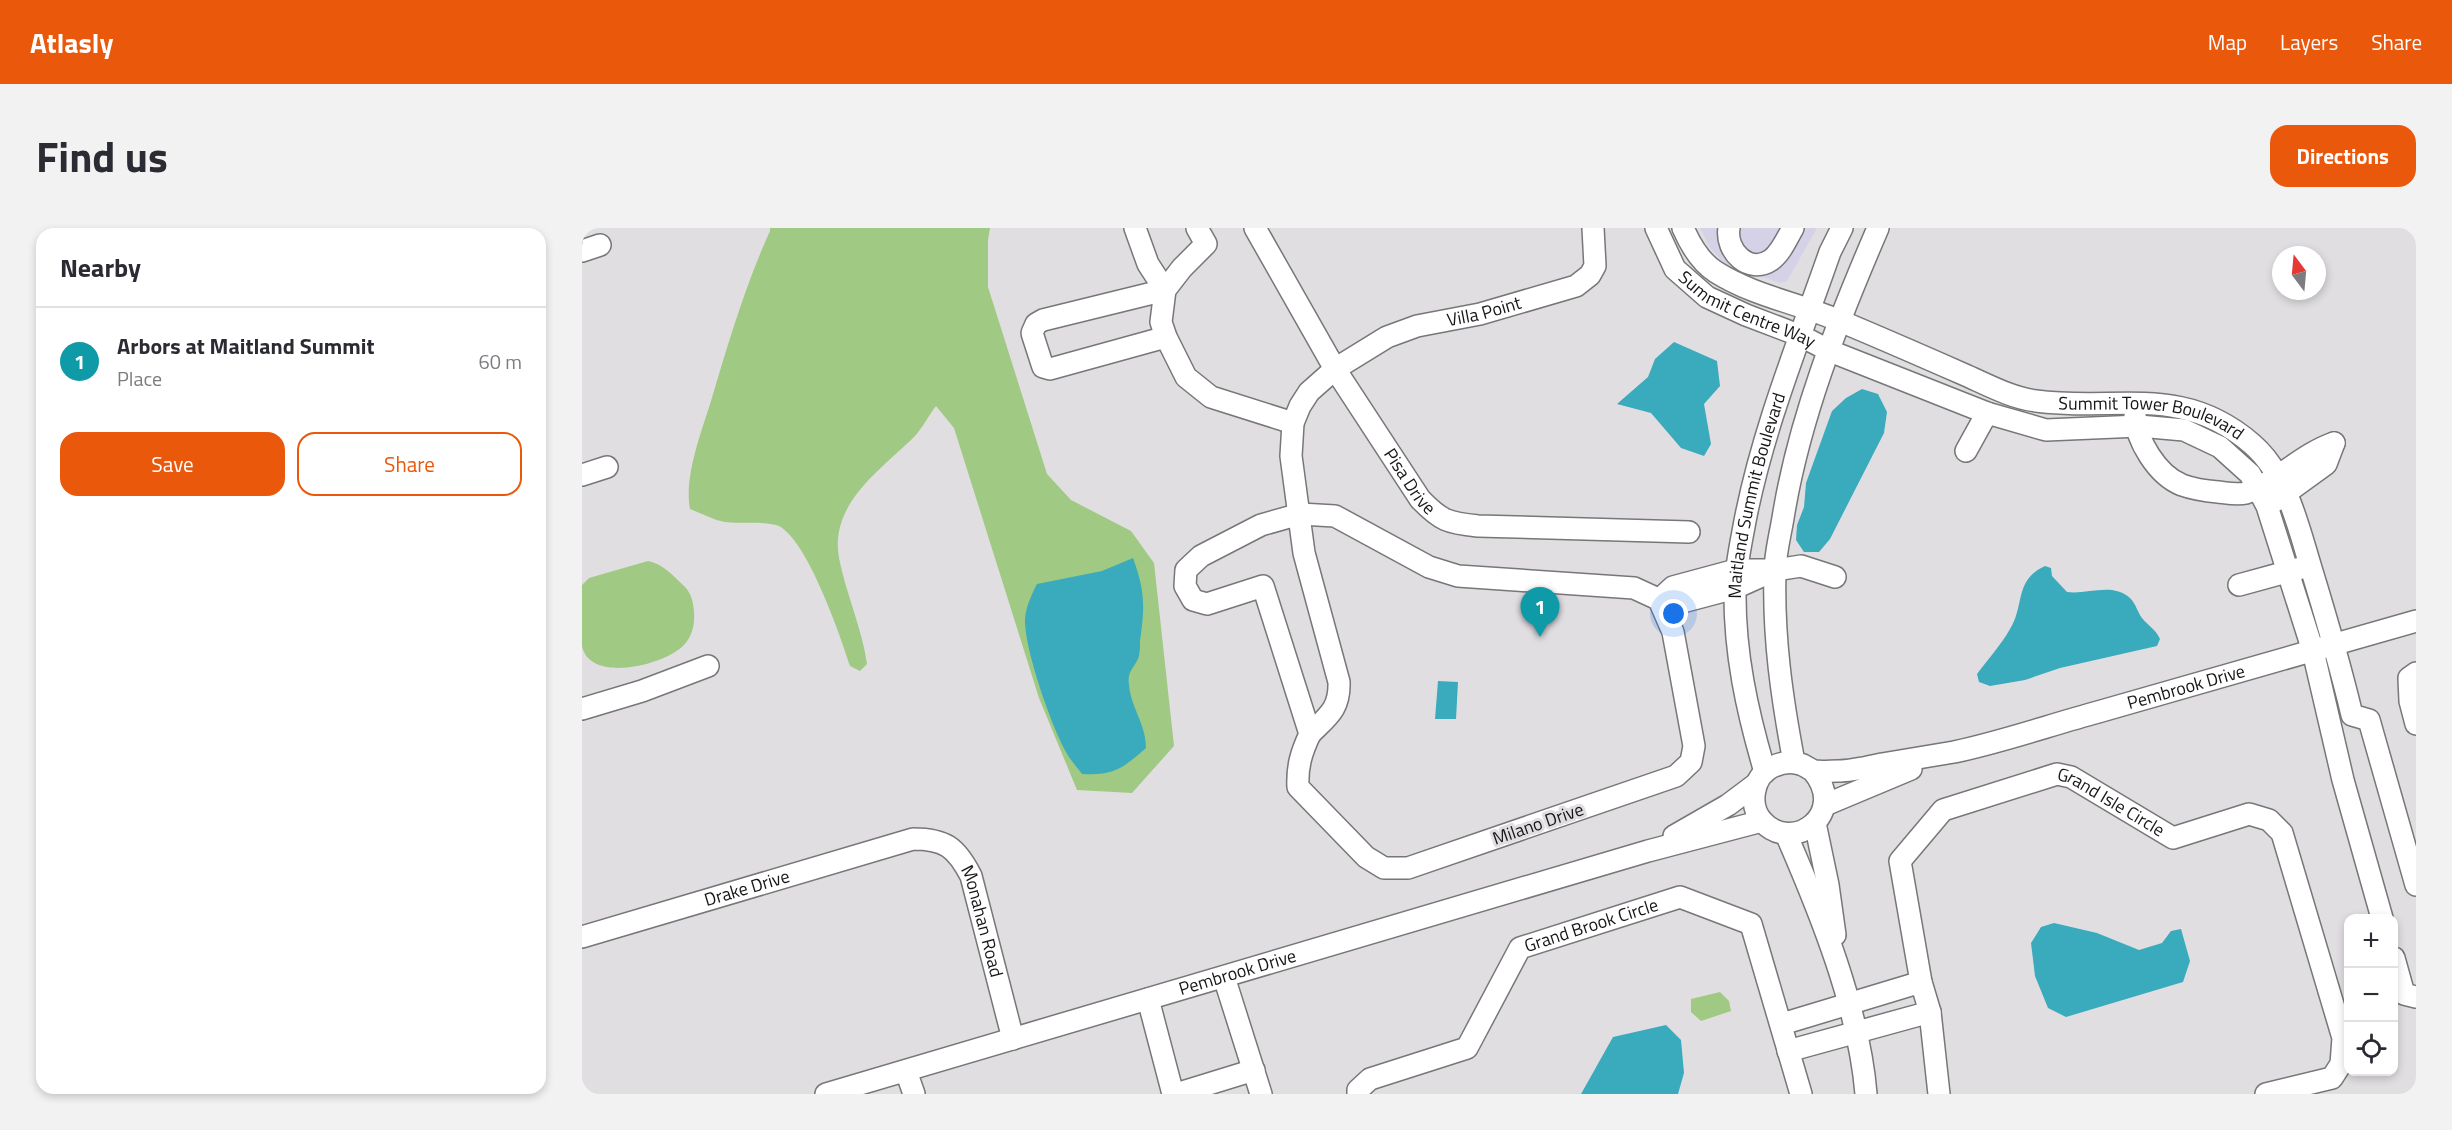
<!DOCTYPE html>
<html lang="en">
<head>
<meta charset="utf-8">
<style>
  body { margin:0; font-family:"Titillium Web",sans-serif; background:#f2f2f3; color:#2b2b33 }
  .controls { position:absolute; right:18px; bottom:18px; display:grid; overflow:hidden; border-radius:12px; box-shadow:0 3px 9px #0003 }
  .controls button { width:54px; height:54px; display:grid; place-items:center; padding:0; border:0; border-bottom:2px solid #e1e1e2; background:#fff; color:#2b2b33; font:30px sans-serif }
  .compass { position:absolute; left:1690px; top:18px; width:54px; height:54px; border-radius:50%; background:#fff; box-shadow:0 3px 9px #0003; rotate:344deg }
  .you { position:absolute; left:1092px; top:386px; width:21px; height:21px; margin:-15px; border:4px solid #fff; border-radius:50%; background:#1a73e8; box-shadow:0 0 0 9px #1a73e833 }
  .badge { display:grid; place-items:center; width:39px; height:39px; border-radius:50%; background:#ea580c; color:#fff; font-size:20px; font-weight:700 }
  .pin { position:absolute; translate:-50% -50px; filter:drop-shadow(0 2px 3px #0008) }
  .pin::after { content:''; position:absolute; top:32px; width:21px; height:18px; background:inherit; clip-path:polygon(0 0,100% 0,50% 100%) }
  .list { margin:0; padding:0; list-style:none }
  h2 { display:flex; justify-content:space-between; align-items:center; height:78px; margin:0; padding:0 24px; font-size:26px }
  h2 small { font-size:20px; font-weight:400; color:#7c7c81 }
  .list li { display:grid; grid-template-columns:39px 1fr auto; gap:18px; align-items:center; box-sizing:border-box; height:108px; padding:0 24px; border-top:2px solid #e1e1e2 }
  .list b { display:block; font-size:22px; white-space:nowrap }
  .list p { margin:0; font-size:20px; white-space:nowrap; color:#7c7c81 }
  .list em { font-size:20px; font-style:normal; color:#7c7c81 }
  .actions { display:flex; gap:12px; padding:18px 24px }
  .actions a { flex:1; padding:14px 0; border:2px solid #ea580c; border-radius:18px; text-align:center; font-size:21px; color:#ea580c }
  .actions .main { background:#ea580c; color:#fff }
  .icon { flex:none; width:33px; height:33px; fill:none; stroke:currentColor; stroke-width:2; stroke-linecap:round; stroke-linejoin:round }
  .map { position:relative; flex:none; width:1834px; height:866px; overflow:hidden; border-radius:18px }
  header { display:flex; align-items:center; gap:36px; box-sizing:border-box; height:84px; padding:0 30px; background:#ea580c; color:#fff }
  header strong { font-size:28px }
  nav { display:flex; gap:33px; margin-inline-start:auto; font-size:21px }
  .intro { display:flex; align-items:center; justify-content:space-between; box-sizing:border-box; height:144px; padding:0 36px }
  h1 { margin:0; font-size:42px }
  .button { padding:15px 27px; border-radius:18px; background:#ea580c; color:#fff; font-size:21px; font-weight:700 }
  main { display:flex; gap:36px; padding:0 36px }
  aside { flex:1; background:#fff; border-radius:18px; box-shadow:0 3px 9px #0003 }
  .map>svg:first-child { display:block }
  .commercial { fill:#d5d2e8 }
  .green { fill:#a0c983 }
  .water { fill:#39abbd }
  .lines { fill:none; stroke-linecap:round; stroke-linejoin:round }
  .minor-casing { stroke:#777678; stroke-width:24 }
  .minor { stroke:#fff; stroke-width:21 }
  .labels { text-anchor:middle; stroke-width:6; stroke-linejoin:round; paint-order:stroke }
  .street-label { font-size:18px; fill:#171617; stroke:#e0dee1 }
</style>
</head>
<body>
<header>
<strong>Atlasly</strong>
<nav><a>Map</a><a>Layers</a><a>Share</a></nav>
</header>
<div class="intro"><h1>Find us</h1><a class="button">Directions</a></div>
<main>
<aside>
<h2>Nearby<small></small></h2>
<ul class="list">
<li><span class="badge" style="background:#0f9aa8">1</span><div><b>Arbors at Maitland Summit</b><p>Place</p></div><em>60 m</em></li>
</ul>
<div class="actions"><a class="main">Save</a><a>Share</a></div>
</aside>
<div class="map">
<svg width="1834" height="866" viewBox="0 0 1834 866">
  <rect width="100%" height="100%" fill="#e0dee1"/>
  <polygon class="commercial" points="1118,0 1235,0 1205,53 1198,55 1143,36 1128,20"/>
  <g class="green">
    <path d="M188 0H408L406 12V59L465 246 489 272 549 303 572 335 592 518 550 565 495 562 457 470 372 200 354 178C347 187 341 199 333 208 300 241 247 275 257 330 264 366 280 400 285 436L278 443 268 438C259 409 223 305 194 297 177 293 160 296 143 294 131 292 119 285 108 281 102 249 119 205 129 173 146 116 163 58 188 3Z"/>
    <path d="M66 333C81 336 89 346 100 356 109 364 111 372 112 384 113 397 110 409 101 418 82 437 8 456 0 418 0 401 0 375 0 357L7 350Z"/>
    <polygon points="1138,764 1147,773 1149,783 1119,793 1109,784 1109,771"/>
  </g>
  <g class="water">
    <polygon points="1092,114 1135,133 1138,158 1122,176 1129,216 1122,228 1099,220 1069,185 1035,176 1066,149 1073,131"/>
    <polygon points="1280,161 1296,166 1305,184 1302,205 1248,311 1237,324 1222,324 1214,312 1215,297 1222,279 1224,255 1250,183 1264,170"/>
    <path d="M551 330C563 363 563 378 558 413 558 418 558 426 556 431 551 441 545 444 547 457 549 480 564 496 564 520 541 540 532 548 500 546 495 539 488 532 484 524 469 497 442 420 443 391 444 378 450 366 455 356L520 343Z"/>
    <path d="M1463 338 1469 340 1470 348 1485 364C1505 367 1530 354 1548 370 1554 376 1555 383 1560 390 1566 398 1573 400 1578 411L1575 418 1478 440 1443 452 1408 458 1397 454 1395 446C1406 431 1419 417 1428 401 1443 377 1432 352 1463 338Z"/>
    <polygon points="856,453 876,454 874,491 853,491"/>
    <polygon points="1472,695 1515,705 1557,722 1580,715 1589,703 1599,701 1608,733 1601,754 1484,789 1466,780 1453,748 1449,715 1459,699"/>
    <polygon points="1084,797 1099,812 1102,845 1096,866 999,866 1031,809"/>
  </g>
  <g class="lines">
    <g class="minor-casing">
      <g id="minor">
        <polyline points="553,0 566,36 583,62"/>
        <polyline points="615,0 624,16 600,40 583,62 579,94 584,109 604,149 629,169 711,195"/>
        <path id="s1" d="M673 0 753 141 838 271C859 293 866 295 896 298L1107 304"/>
        <path id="s2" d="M1074 0 1093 41 1125 69 1164 87 1219 108 1248 123 1405 185 1464 202 1557 198 1602 202 1638 219 1668 246 1685 278 1731 423 1761 552 1800 690"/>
        <path id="s3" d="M1101 0C1108 16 1118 34 1134 44 1172 68 1216 75 1258 93 1299 110 1340 128 1381 146 1404 156 1429 170 1454 173 1535 184 1600 155 1670 216 1705 246 1716 298 1729 340 1744 389 1758 437 1770 487L1787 492 1834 657"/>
        <path d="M1147 0C1143 23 1167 47 1189 32 1199 25 1205 10 1211 0"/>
        <polyline points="0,23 18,17"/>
        <polyline points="583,62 461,92 454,96 450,105 460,136 461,139 468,141 584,109"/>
        <path d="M1553 187C1554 212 1575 247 1600 257 1611 261 1624 263 1636 264 1645 265 1655 267 1664 265 1696 253 1720 226 1752 215"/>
        <polyline points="1384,223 1405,185"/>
        <polyline points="0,247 25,239"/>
        <polyline points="1693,273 1744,236 1752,215"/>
        <polyline points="1657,357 1719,340"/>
        <path d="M1077 372 1091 404 1112 518 1109 534 1094 548 826 640H802L784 629 716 559C715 539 719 525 728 506L681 358 625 376 611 372 603 358 604 342 619 328 679 297 718 286 753 288 847 339 876 348 1052 360 1089 377 1153 360 1193 342"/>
        <polyline points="1077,372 1091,359 1154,342 1193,342 1219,338 1253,349"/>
        <polyline points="1834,445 1827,450 1828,473 1834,496"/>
        <polyline points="0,481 60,463 126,438"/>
        <path id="s4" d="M728 506C746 488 758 481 757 454L722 325 709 228 711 195 718 178 727 164 753 141 805 109 835 98 898 86 994 58 1008 47 1013 38 1011 0"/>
        <path d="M1212 534C1200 471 1191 409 1193 344 1193 326 1198 308 1201 290 1217 190 1256 93 1296 0"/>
        <path id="s5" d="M1231 543C1267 586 1210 627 1180 593 1166 577 1171 548 1190 539 1200 534 1211 533 1221 537 1225 539 1228 542 1233 543 1240 544 1248 543 1256 543 1270 543 1286 539 1300 536 1324 532 1348 528 1372 524 1420 514 1468 497 1516 484 1622 454 1728 424 1834 393"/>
        <path id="s6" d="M1183 544C1165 483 1152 424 1153 360 1154 337 1159 315 1163 293 1181 200 1217 113 1248 24L1260 0"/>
        <polyline points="1243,577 1329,541"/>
        <polyline points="1233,595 1246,657 1253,707"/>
        <path d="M1204 606C1238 684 1277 780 1284 866"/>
        <polyline points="1092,608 1146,577 1174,556"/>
        <path id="s7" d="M0 709 331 611C363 611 374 619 389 648L431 811"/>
        <polyline points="1812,730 1822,766 1834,769"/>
        <polyline points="642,749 679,866"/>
        <polyline points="566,771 591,866"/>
        <polyline points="1200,796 1339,754"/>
        <polyline points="1206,823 1348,784"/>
        <polyline points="324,843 332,866"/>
        <path id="s8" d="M244 866 1066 623 1180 593"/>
        <polyline points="594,866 672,842"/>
        <path id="s9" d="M776 866V862L788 851 885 820 938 720 1098 669 1169 696 1219 866"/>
        <path id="s10" d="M1357 866 1348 784 1339 754 1318 633 1361 582 1475 546 1489 549 1591 610 1667 586 1687 592 1700 605 1761 810 1759 836 1750 850 1684 866"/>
      </g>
    </g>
    <use href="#minor" class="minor"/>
  </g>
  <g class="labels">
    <g class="street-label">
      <text dy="6" stroke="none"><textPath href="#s2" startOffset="129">Summit Centre Way</textPath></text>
      <text dy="6" stroke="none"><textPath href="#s4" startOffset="558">Villa Point</textPath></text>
      <text dy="6" stroke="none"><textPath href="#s3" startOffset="519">Summit Tower Boulevard</textPath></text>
      <text dy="6" stroke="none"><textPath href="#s1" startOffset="297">Pisa Drive</textPath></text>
      <text dy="6" stroke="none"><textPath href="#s6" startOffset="282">Maitland Summit Boulevard</textPath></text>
      <text dy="6" stroke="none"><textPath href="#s5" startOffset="606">Pembrook Drive</textPath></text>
      <text dy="6" stroke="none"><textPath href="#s10" startOffset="484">Grand Isle Circle</textPath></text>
      <text transform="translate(956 596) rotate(-19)" y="6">Milano Drive</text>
      <text dy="6" stroke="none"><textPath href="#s7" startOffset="172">Drake Drive</textPath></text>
      <text dy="6" stroke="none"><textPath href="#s7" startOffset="466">Monahan Road</textPath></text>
      <text dy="6" stroke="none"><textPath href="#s9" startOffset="310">Grand Brook Circle</textPath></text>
      <text dy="6" stroke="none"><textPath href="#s8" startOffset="429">Pembrook Drive</textPath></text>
    </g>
  </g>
</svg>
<div class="controls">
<button>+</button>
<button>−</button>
<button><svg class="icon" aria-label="locate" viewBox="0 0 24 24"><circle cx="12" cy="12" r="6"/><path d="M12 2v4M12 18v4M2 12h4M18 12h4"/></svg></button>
</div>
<svg class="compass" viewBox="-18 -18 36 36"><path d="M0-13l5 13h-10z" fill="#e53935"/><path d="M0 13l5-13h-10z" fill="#7c7c81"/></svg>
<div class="you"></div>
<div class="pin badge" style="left:958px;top:409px;background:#0f9aa8">1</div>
</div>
</main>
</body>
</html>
